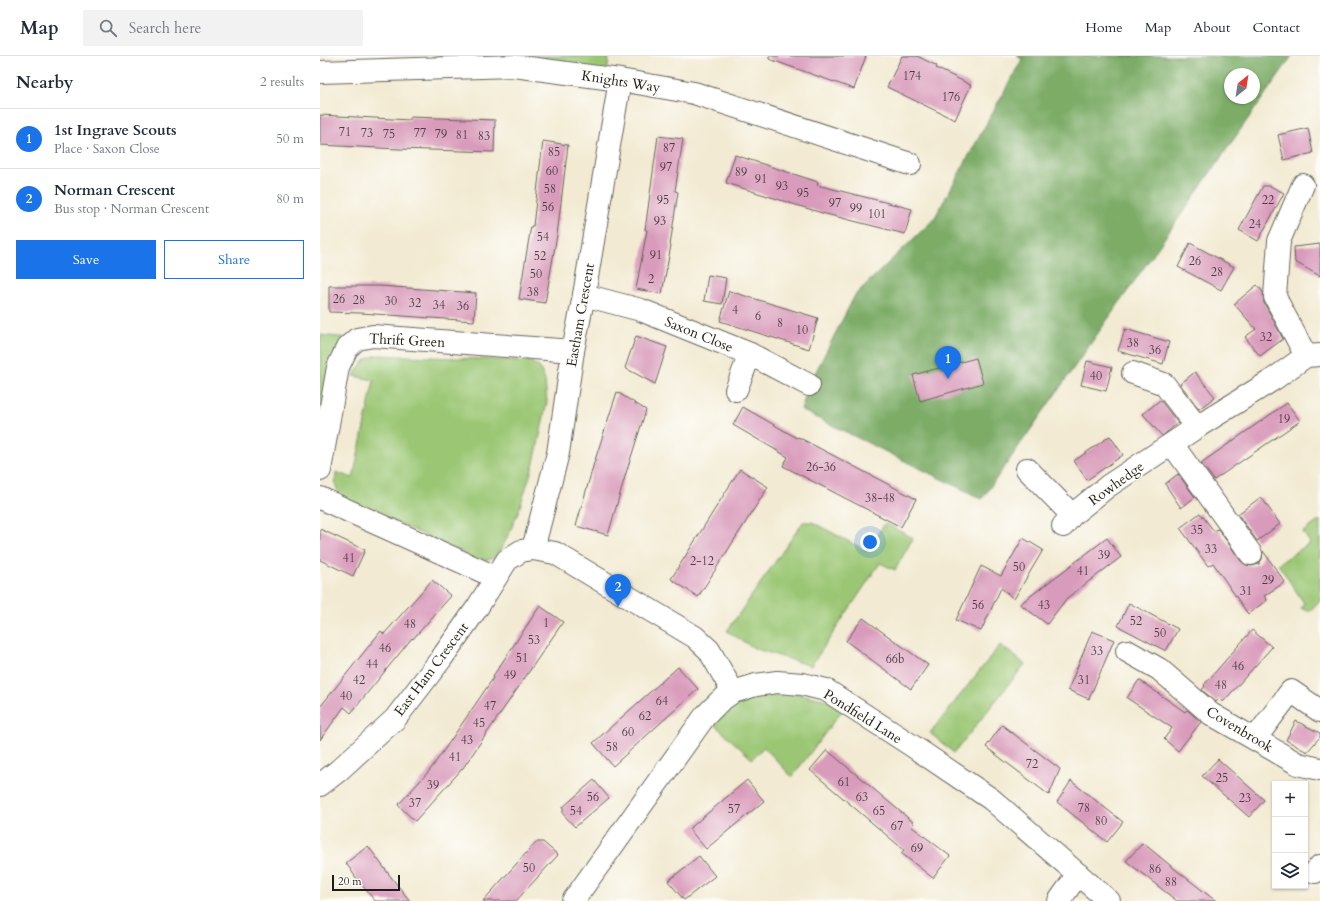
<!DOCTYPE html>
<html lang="en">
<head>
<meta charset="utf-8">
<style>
  body { margin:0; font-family:Cardo,serif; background:#f2f2f3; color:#1f2937 }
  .controls { position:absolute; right:12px; bottom:12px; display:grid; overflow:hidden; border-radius:0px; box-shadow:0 1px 3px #0004 }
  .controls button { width:36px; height:36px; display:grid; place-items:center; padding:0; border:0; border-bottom:1px solid #e0e1e3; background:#fff; color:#1f2937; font:20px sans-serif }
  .compass { position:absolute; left:904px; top:12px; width:36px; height:36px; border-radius:50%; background:#fff; box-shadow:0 1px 3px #0004; rotate:30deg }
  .scale { position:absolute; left:12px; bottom:10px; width:68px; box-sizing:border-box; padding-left:4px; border:2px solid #1c1c1c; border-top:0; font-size:11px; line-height:14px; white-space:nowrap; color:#1c1c1c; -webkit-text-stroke:3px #fdfcf7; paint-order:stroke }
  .you { position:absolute; left:550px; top:486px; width:14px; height:14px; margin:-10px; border:3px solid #fff; border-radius:50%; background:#1a73e8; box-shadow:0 0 0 6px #1a73e833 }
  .badge { display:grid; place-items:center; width:26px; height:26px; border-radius:50%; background:#1a73e8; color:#fff; font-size:13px; font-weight:700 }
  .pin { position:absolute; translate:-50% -33px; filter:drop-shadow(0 1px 2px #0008) }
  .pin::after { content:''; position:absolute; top:21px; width:14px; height:12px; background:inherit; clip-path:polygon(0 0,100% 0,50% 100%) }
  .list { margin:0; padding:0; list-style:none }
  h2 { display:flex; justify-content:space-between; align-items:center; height:52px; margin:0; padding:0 16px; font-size:17px }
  h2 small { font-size:13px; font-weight:400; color:#747a83 }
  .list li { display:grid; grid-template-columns:26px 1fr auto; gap:12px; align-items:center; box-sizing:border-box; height:60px; padding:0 16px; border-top:1px solid #e0e1e3 }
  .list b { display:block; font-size:15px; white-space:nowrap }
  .list p { margin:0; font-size:13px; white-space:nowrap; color:#747a83 }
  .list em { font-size:13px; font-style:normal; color:#747a83 }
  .actions { display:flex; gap:8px; padding:12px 16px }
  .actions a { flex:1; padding:9px 0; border:1px solid #1a73e8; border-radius:0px; text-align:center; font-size:14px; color:#1a73e8 }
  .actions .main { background:#1a73e8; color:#fff }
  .icon { flex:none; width:22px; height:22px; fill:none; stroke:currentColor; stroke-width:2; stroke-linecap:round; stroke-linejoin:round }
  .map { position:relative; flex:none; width:1000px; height:845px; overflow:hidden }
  header { display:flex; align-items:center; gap:24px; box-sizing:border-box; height:56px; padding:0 20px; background:#fff; border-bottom:1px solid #e0e1e3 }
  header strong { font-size:19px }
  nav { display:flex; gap:22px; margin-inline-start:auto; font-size:14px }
  .search { width:280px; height:36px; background:#f2f2f3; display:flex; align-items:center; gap:10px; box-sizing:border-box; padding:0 14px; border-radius:0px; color:#747a83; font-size:15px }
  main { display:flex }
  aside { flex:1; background:#fff }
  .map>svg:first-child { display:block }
  .green { fill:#9bc775; stroke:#5c7248 }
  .forest { fill:#7cac66; stroke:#4c6441; fill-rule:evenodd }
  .building { fill:#d99bbb }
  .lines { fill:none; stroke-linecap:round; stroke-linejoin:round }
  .minor-casing { stroke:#67645c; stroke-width:24 }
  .minor { stroke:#fff; stroke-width:22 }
  .labels { text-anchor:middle; stroke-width:3; stroke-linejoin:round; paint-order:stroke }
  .number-label { font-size:12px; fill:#4b3c44 }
  .street-label { font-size:14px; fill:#1c1c1c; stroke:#fdfcf7 }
</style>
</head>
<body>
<header>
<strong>Map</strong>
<div class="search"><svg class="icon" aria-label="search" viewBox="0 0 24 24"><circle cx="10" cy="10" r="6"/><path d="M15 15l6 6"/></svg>Search here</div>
<nav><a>Home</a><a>Map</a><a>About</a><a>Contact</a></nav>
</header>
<main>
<aside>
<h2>Nearby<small>2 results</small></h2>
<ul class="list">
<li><span class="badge">1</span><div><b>1st Ingrave Scouts</b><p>Place · Saxon Close</p></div><em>50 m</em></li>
<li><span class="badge">2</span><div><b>Norman Crescent</b><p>Bus stop · Norman Crescent</p></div><em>80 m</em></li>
</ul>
<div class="actions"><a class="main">Save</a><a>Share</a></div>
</aside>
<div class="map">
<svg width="1000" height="845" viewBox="0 0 1000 845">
  <rect width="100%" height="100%" fill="#fdfcf7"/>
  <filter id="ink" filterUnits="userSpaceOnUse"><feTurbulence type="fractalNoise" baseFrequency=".025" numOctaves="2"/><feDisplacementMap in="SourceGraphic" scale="8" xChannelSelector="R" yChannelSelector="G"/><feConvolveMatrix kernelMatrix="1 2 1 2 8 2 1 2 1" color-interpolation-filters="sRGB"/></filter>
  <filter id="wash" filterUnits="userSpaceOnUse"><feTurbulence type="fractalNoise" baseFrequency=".012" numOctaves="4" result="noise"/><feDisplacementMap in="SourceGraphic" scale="16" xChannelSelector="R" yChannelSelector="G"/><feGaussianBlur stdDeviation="0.9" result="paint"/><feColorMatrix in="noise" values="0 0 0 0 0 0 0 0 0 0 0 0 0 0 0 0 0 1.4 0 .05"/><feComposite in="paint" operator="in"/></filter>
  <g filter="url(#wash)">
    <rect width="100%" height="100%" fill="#f2ead2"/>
    <g class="green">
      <polygon points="113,0 280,0 289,3 286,22 109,12"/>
      <polygon points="0,279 37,283 0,416"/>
      <path d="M59 299 210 305 220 312 225 325 227 346 214 407 198 457 184 488 174 502 166 504 154 502 32 446C17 436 14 435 16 416L33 422 54 324 34 320C40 308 46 301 59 299Z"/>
      <polygon points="1000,464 1000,544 989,556 981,552 984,547 958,508 990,487 983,476"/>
      <polygon points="483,466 492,466 547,495 565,467 593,482 575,514 560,507 491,610 434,592 407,575"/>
      <polygon points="680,589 705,608 634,697 610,677"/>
      <polygon points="436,629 527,648 472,721 444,691 432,703 385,660"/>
    </g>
    <path class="forest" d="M697 0H972L662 443 481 354 489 329 535 239 614 163 702 3ZM910 18H934V42H910Z"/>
    <g id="blocks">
      <g class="building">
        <polygon points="449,0 546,0 534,33 449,3"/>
        <polygon points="582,0 597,0 617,10 616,12 651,29 635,64 567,31"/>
        <polygon points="0,59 90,64 90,61 175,64 174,96 79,93 0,89"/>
        <polygon points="988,72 993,97 964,104 958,79"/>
        <polygon points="338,80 363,83 355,135 358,136 350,189 351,189 342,238 316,233 327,174 325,174"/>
        <polygon points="223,85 248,89 237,179 225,247 199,243 211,170 213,170"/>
        <polygon points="415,99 498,126 497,129 592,153 585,178 502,157 406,127"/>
        <polygon points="943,130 950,130 964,137 938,185 919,174"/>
        <polygon points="870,187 914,211 901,234 858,211"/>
        <polygon points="1000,188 1000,220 975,206 974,191"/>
        <polygon points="388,219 406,222 402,248 384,245"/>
        <polygon points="937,229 943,236 944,247 963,283 940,300 925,281 936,273 914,248"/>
        <polygon points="9,230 60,230 156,237 154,265 41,257 9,256"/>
        <polygon points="409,235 498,262 489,293 400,265"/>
        <polygon points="805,273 849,286 843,308 798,295"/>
        <polygon points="316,280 347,291 335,328 305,312"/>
        <polygon points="656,302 663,327 600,345 593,319"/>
        <polygon points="767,305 792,311 786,335 761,329"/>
        <polygon points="875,316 895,341 879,353 860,328"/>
        <polygon points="297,336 326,354 306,417 288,479 256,470 274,407"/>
        <polygon points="840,344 858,367 842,380 823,358"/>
        <polygon points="967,347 980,365 894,424 881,407"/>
        <polygon points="423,351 477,382 478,381 539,413 596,443 581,471 463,410 468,401 413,369"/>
        <polygon points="790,380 803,399 767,424 754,405"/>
        <polygon points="420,413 448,431 378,541 351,523"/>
        <polygon points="858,418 875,441 861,452 845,428"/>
        <polygon points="941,441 960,468 937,485 918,458"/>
        <polygon points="880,457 894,475 898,473 921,505 926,509 932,510 939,508 942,503 943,495 965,526 944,540 947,544 928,558 893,507 888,510 860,472"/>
        <polygon points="0,473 45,494 33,520 0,504"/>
        <polygon points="703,482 723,494 694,543 681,532 661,575 636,564 661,510 681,520"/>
        <polygon points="787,482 801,501 747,542 727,568 700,548"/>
        <polygon points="112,524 131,540 93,583 92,582 31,657 24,651 0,684 0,651 61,575 64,578"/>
        <polygon points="809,547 858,573 846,595 798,570"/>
        <polygon points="220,550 243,566 143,712 95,765 78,749 111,713 174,621 173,620"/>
        <polygon points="543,562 608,609 591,633 526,585"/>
        <polygon points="932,574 952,591 903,646 899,643 896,646 882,634 885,630 884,629"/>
        <polygon points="772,575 794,584 769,643 748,634"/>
        <polygon points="358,611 378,633 293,710 273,687"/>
        <polygon points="819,624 865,656 867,654 881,666 858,695 844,683 852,672 807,642"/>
        <polygon points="976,665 1000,677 1000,681 987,696 966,684"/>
        <polygon points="682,669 740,713 729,739 666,691"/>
        <polygon points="507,694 594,767 591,770 630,800 613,822 581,797 584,794 490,714"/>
        <polygon points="898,703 944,744 929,761 882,720"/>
        <polygon points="274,724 289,742 255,771 243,758 243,751"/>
        <polygon points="427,724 444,745 386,793 369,773"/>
        <polygon points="751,725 803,766 787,786 737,746"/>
        <polygon points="216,786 223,786 238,799 196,845 163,845"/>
        <polygon points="823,787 851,810 896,845 857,845 806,805"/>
        <polygon points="48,790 71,821 90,845 55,845 37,823 26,807"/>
        <polygon points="379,800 395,820 364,844 348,825"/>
      </g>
    </g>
  </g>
  <g filter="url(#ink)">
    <use href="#blocks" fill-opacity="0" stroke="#67645c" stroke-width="1"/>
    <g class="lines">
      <g class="minor-casing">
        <g id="minor">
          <polyline points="0,16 194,10 300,24 374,37 590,108"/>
          <polyline points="983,129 959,185 955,241 986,300"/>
          <polyline points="264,239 321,254 430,298 489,329"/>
          <polyline points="813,317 844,328 877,371"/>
          <polyline points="416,334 430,298"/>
          <polyline points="852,388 931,498"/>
          <polyline points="707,413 752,459"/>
          <polyline points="0,414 18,311 27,292 37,283 53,280 253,295"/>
          <polyline points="0,442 175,521"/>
          <polyline points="743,470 752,459 788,430 877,371 954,323 986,300 1000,299"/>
          <polyline points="213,493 238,397 253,295 264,239 300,24"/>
          <polyline points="807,595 839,613 891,658 978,708 1000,713"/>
          <polyline points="935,683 971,635 1000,655"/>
          <polyline points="0,729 18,715 75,663 121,603 157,552 187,504 201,495 213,493 235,497 375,581 389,594 413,636"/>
          <polyline points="995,816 1000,810"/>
          <polyline points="253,845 385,660 400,645 413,636 436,629 457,626 482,628 506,634 591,689 671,743 789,845"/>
          <polyline points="739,845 758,818"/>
        </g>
      </g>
      <use href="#minor" class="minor"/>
    </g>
  </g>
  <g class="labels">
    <g class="number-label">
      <text x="592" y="24">174</text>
      <text x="631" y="45">176</text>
      <text x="25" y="80">71</text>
      <text x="47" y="81">73</text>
      <text x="100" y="81">77</text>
      <text x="69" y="82">75</text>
      <text x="121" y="82">79</text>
      <text x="142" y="83">81</text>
      <text x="164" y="84">83</text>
      <text x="349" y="96">87</text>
      <text x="234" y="100">85</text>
      <text x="346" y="115">97</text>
      <text x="232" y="119">60</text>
      <text x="421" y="120">89</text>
      <text x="441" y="127">91</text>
      <text x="462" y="134">93</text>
      <text x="230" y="137">58</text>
      <text x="483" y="141">95</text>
      <text x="343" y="148">95</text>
      <text x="948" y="148">22</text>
      <text x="515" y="151">97</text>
      <text x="228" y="155">56</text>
      <text x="536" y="156">99</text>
      <text x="557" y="162">101</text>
      <text x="340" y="169">93</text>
      <text x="935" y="172">24</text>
      <text x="223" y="185">54</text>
      <text x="336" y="203">91</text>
      <text x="220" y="204">52</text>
      <text x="875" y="209">26</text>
      <text x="897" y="220">28</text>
      <text x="216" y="222">50</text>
      <text x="331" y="227">2</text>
      <text x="213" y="240">38</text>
      <text x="19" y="247">26</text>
      <text x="39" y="248">28</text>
      <text x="71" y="249">30</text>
      <text x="95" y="251">32</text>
      <text x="119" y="253">34</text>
      <text x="143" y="254">36</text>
      <text x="415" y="258">4</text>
      <text x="438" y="264">6</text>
      <text x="460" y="271">8</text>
      <text x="482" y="278">10</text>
      <text x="946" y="285">32</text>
      <text x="813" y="291">38</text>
      <text x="835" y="298">36</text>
      <text x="776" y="324">40</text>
      <text x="964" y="367">19</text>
      <text x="501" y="415">26-36</text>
      <text x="560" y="446">38-48</text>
      <text x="877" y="478">35</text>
      <text x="891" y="497">33</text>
      <text x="784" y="503">39</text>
      <text x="29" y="506">41</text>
      <text x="382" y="509">2-12</text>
      <text x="699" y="515">50</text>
      <text x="763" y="519">41</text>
      <text x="948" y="528">29</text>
      <text x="926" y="539">31</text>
      <text x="658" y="553">56</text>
      <text x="724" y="553">43</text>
      <text x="816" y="569">52</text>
      <text x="226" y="571">1</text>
      <text x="90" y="572">48</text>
      <text x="840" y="581">50</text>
      <text x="214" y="588">53</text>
      <text x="65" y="596">46</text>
      <text x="777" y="599">33</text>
      <text x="202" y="606">51</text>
      <text x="575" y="607">66b</text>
      <text x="52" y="612">44</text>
      <text x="918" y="614">46</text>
      <text x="190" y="623">49</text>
      <text x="39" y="628">42</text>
      <text x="764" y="628">31</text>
      <text x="901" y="633">48</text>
      <text x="26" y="644">40</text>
      <text x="342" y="649">64</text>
      <text x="170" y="654">47</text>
      <text x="325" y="664">62</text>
      <text x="159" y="671">45</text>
      <text x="308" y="680">60</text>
      <text x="147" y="688">43</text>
      <text x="292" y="695">58</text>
      <text x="135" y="705">41</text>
      <text x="712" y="712">72</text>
      <text x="902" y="726">25</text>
      <text x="524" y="730">61</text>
      <text x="113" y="733">39</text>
      <text x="273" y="745">56</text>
      <text x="542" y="745">63</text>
      <text x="925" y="746">23</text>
      <text x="95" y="751">37</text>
      <text x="764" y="756">78</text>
      <text x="414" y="757">57</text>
      <text x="256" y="759">54</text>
      <text x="559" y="759">65</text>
      <text x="781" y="769">80</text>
      <text x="577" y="774">67</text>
      <text x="597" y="796">69</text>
      <text x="209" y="816">50</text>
      <text x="835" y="817">86</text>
      <text x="851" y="830">88</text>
    </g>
    <g class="street-label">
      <text transform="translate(301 25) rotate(9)" y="5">Knights Way</text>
      <text transform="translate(260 259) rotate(-80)" y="5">Eastham Crescent</text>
      <text transform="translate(379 278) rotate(22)" y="5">Saxon Close</text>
      <text transform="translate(87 284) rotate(3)" y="5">Thrift Green</text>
      <text transform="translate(796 427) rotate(-36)" y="5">Rowhedge</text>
      <text transform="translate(111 613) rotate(-53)" y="5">East Ham Crescent</text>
      <text transform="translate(543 660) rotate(32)" y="5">Pondfield Lane</text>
      <text transform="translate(920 673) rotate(31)" y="5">Covenbrook</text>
    </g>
  </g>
</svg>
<div class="controls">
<button>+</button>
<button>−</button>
<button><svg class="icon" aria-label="layers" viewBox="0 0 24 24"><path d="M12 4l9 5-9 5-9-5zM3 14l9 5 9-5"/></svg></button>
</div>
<svg class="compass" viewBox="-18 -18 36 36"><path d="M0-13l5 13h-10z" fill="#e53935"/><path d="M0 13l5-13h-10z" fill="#747a83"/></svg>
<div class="scale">20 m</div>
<div class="you"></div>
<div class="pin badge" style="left:628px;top:323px">1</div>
<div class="pin badge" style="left:298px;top:551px">2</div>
</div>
</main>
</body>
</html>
